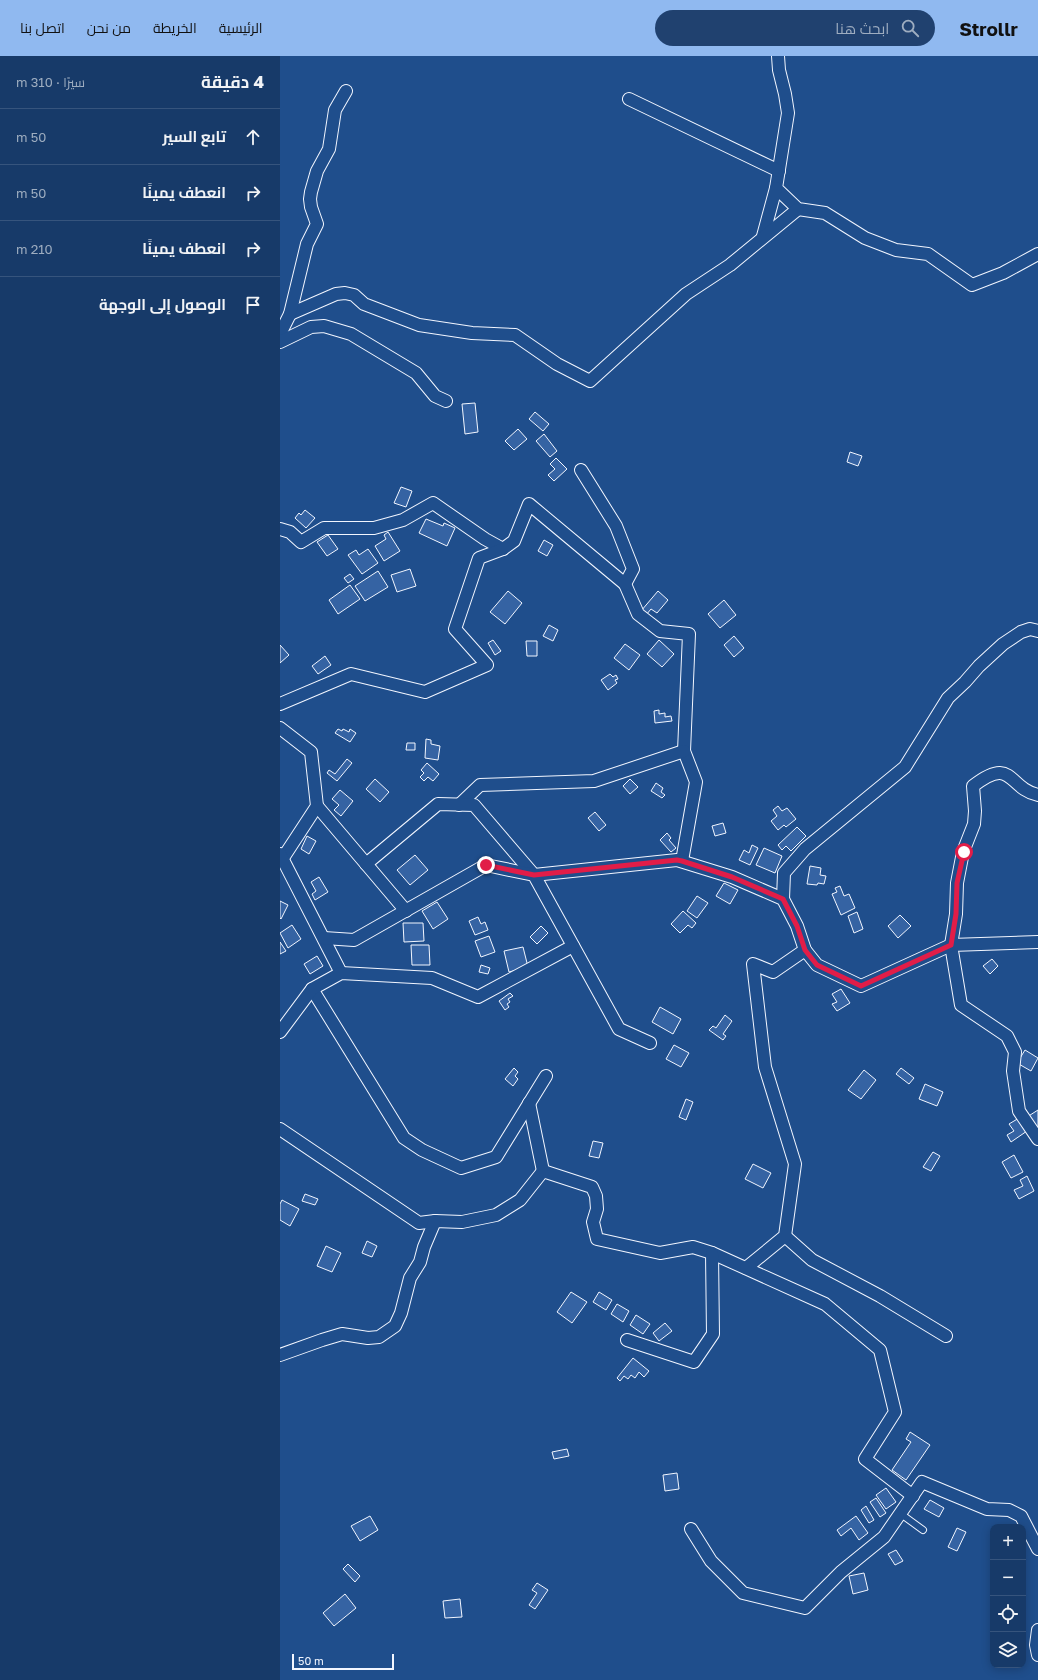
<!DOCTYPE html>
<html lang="ar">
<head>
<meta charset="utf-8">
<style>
  body { margin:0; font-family:"Golos Text",Cairo,sans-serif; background:#20416f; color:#f1f3f6; direction:rtl }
  .controls { position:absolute; right:12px; bottom:12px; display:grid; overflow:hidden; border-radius:8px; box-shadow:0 2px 10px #0003 }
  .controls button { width:36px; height:36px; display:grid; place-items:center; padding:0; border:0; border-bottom:1px solid #36547d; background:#173a69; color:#f1f3f6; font:20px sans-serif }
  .scale { position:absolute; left:12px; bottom:10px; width:102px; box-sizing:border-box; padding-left:4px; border:2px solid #f2f6ff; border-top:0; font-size:11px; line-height:14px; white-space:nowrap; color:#f2f6ff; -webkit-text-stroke:3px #1f4e8c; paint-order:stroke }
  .stop { position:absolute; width:12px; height:12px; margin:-9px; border:3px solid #e11d48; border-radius:50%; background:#fff }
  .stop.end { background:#e11d48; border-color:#fff; box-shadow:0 1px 4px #0008 }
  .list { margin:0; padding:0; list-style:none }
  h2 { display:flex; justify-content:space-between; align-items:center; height:52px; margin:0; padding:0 16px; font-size:17px }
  h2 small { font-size:13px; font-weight:400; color:#9eadc0 }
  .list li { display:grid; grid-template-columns:26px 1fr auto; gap:12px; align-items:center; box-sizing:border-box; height:56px; padding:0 16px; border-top:1px solid #36547d }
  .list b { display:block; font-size:15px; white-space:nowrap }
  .list em { font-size:13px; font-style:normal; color:#9eadc0 }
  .icon { flex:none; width:22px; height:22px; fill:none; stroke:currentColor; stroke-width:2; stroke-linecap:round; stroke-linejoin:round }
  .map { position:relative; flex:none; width:758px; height:1624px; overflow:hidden; direction:ltr }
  header { display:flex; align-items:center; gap:24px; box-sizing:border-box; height:56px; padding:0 20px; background:#90b9f0; color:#111 }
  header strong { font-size:19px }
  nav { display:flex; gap:22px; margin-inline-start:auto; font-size:14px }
  .search { width:280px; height:36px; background:#20416f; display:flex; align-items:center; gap:10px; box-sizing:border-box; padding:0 14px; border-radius:22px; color:#9eadc0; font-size:15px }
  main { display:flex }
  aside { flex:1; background:#173a69 }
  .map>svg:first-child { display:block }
  .building { fill:#3563a3; stroke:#f2f6ff }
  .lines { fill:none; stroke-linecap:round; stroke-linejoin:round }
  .service-casing { stroke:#f2f6ff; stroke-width:8 }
  .minor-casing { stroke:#f2f6ff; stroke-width:14 }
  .service { stroke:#1f4e8c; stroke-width:6 }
  .minor { stroke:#1f4e8c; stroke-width:12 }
  .route { stroke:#e11d48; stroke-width:5 }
</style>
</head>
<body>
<header>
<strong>Strollr</strong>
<div class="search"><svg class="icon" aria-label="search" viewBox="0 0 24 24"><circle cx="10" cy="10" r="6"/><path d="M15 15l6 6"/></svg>ابحث هنا</div>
<nav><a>الرئيسية</a><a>الخريطة</a><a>من نحن</a><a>اتصل بنا</a></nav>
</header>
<main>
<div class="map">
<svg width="758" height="1624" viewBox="0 0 758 1624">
  <rect width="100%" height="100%" fill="#1f4e8c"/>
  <g class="building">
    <polygon points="195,347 198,376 185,378 182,348"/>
    <polygon points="255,356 269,368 263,375 249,363"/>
    <polygon points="238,373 247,383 234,394 225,385"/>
    <polygon points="264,378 277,395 270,401 256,385"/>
    <polygon points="570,396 582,400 578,410 567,406"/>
    <polygon points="276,402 287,413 274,425 268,419 275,413 270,408"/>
    <polygon points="121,431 132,435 126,451 114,447"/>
    <polygon points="25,454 35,462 26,472 15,462 19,457 21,459"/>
    <polygon points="146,463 163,470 164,467 175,472 167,490 139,477"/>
    <polygon points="108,476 120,495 104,505 95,490 106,483 104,479"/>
    <polygon points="48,479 58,493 47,500 37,486"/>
    <polygon points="264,484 273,489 267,500 258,495"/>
    <polygon points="88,493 98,507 82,518 68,499 76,494 79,499"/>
    <polygon points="130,513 136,530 117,536 111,519"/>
    <polygon points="98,515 108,531 85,545 75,530"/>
    <polygon points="70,518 74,523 68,527 64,522"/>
    <polygon points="70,529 80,543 58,558 49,544"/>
    <polygon points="228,535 242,547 225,568 210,556"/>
    <polygon points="378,535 388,544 377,557 371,553 366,559 361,555"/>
    <polygon points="444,544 456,559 440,572 428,558"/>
    <polygon points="269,569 278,574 273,585 263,580"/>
    <polygon points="454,580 464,592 454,601 444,589"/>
    <polygon points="213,584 221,595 215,599 208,587"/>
    <polygon points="379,584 394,598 382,611 367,598"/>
    <polygon points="246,585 257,585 257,600 247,600"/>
    <polygon points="345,588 360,599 349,614 334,602"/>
    <polygon points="0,589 9,599 0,607"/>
    <polygon points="45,600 51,609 38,618 32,610"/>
    <polygon points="330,618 333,621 336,619 338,623 335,624 337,627 328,634 321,624"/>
    <polygon points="379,654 379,658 385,657 385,661 391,660 392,665 375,667 374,655"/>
    <polygon points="58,673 62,675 63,673 69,676 70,673 76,677 70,686 55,677"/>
    <polygon points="146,683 151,684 151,688 160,690 158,704 145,702"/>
    <polygon points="127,687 135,687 135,694 126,694"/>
    <polygon points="67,703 72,707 57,725 47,717 49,714 55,718"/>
    <polygon points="147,707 159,718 153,725 148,721 144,725 140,721 144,717 141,714"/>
    <polygon points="95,723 109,736 100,746 86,733"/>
    <polygon points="350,723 358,731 350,738 343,730"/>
    <polygon points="376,727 383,732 381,736 385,739 382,742 371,735"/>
    <polygon points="60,734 73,745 61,760 54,754 59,749 52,743"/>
    <polygon points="498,750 502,755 507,752 516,763 506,771 504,769 498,774 491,765 497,760 493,754"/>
    <polygon points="315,756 326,769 319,775 308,762"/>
    <polygon points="443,767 446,777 435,780 432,770"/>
    <polygon points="517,771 526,780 511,795 506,790 502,794 498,789"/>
    <polygon points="387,777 391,782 389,784 396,792 391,796 380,784"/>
    <polygon points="27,780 36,785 29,798 21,793"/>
    <polygon points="472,789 478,792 470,809 459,804 464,794 469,797"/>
    <polygon points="484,792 502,800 495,817 476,809"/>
    <polygon points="135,799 148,814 130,829 117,814"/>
    <polygon points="530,810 541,812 540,819 546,820 544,828 538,827 537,829 527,828"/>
    <polygon points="39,821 48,836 35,844 32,838 36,835 31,826"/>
    <polygon points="444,827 458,834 450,848 436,840"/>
    <polygon points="560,830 564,840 569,838 575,852 561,859 552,838 557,836 555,832"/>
    <polygon points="417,840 428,847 417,862 407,855"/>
    <polygon points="0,845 8,849 1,863 0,862"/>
    <polygon points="157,846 168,863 153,873 142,855"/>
    <polygon points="403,855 416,867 412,872 408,869 400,877 391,868"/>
    <polygon points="577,856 583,873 574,877 568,860"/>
    <polygon points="620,859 631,870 618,882 608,870"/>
    <polygon points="198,861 201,868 205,866 208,874 195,879 189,865"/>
    <polygon points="123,867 143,867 144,885 124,886"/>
    <polygon points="12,869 21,883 8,892 0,877"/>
    <polygon points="261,870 268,877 257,888 250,881"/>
    <polygon points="209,880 215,896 201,901 195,885"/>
    <polygon points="0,886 6,895 0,898"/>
    <polygon points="131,889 149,889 150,909 132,909"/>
    <polygon points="243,891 248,911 229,916 224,895"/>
    <polygon points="37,900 43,910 30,918 24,908"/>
    <polygon points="712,903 718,910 710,918 703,910"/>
    <polygon points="201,909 210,912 208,918 199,916"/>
    <polygon points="561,933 570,947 557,955 552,948 557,946 552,938"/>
    <polygon points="230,937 233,940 228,943 230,946 227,948 229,951 225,954 219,945"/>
    <polygon points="380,951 401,963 393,978 372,966"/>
    <polygon points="445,959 452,965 443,978 446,980 443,984 429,974 433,970 436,972"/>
    <polygon points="394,989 409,997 401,1011 386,1003"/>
    <polygon points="745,994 758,1002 751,1015 737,1007"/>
    <polygon points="234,1012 238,1016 235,1020 238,1023 233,1030 225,1023"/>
    <polygon points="621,1012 634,1022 629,1028 616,1018"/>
    <polygon points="584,1014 596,1024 581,1043 568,1034"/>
    <polygon points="645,1028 663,1036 657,1050 639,1043"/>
    <polygon points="406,1043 413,1046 406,1064 399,1061"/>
    <polygon points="758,1054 758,1070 754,1073 747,1061"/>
    <polygon points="739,1062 747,1075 731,1086 727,1079 734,1075 729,1068"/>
    <polygon points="313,1085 323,1087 319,1102 309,1100"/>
    <polygon points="653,1096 660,1100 651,1115 643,1111"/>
    <polygon points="734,1099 743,1116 731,1122 722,1106"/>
    <polygon points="473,1108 491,1117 483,1132 465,1123"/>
    <polygon points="747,1120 754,1135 739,1143 734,1134 743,1130 740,1124"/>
    <polygon points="25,1138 38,1143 35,1149 22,1145"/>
    <polygon points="2,1144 19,1153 10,1170 0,1164 0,1148"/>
    <polygon points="87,1185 97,1190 92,1201 82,1197"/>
    <polygon points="46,1190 61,1197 52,1216 37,1210"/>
    <polygon points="291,1236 307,1246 292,1267 277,1256"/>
    <polygon points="319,1236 332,1244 326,1254 313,1246"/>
    <polygon points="337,1248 349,1255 343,1266 331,1258"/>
    <polygon points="356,1259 370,1268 363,1278 350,1269"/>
    <polygon points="385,1267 392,1275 379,1285 373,1277"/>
    <polygon points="353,1302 369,1315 364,1321 359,1316 355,1322 351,1319 348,1323 344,1320 340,1325 337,1322"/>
    <polygon points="630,1376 650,1389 626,1424 612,1414 631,1386 626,1383"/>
    <polygon points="287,1393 289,1400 274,1403 272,1396"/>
    <polygon points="397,1417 399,1433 385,1435 383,1419"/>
    <polygon points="606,1432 616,1446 606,1453 596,1439"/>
    <polygon points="596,1442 606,1457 600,1461 590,1446"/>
    <polygon points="650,1444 664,1452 659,1461 644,1453"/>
    <polygon points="586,1450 594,1464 589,1467 581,1454"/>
    <polygon points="90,1460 98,1474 80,1485 71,1470"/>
    <polygon points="576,1460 588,1477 579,1484 571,1472 561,1480 557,1474"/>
    <polygon points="677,1472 686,1476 677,1495 668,1491"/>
    <polygon points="616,1494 623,1505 615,1509 608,1498"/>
    <polygon points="68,1508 80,1520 75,1526 63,1513"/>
    <polygon points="584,1517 588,1534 573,1538 569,1520"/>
    <polygon points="257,1527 268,1534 255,1553 249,1549 257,1537 252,1534"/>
    <polygon points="65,1538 76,1552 54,1570 43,1557"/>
    <polygon points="180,1543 182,1561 165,1562 163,1545"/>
  </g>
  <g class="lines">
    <g class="service-casing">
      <polyline id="service" points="621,1458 643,1474"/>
    </g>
    <g class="minor-casing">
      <g id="minor">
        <polyline points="498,0 499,14 505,38 508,57 496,132 518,153 545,157 585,182 616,194 648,198 692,229 723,217 758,198"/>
        <polyline points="349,43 499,115"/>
        <polyline points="483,180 496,132"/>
        <polyline points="10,258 56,238 65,237 74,239 84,248 139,269 192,277 235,279 277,308 310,325 406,238 450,209 518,153"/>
        <polyline points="0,278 10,258 27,188 37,168 31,151 30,143 31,136 37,115 49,93 55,54 66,35"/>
        <polyline points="0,286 31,271 44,270 71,278 136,317 155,340 166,345"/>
        <polyline points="0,473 10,476 21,486 44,472 94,472 123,464 153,447 205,483 223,493"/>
        <polyline points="345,528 358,558 380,575 409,578 404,695 416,726 402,805"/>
        <polyline points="0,648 71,618 145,636 207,609 175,573 199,502 223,493 234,485 249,448 345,528 353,513 336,470 301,414"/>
        <polyline points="0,672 31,696 37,750 3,802"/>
        <path d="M758 739C727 732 733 699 693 730L695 755 694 768 683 796 677 827 676 858 671 889 681 949 727 980 735 996 733 1015 739 1055 758 1083"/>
        <polyline points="179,749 200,729 314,725 404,695"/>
        <polyline points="37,750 126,855"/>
        <polyline points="0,798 61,917"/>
        <polyline points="86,808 158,748 194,749 254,819 397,804 452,821 503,843 517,870 525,894 537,909 581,930 671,889 758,886"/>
        <polyline points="503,843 504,817 525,793 625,711 668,642 685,626 699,610 723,588 741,576 750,573 758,575"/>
        <polyline points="44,882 74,884 206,809 254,819 339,973 370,987"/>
        <polyline points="32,933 124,1082 142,1094 181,1112 216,1101 266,1020"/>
        <polyline points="0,976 32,933 61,917 152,922 198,941 293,890"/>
        <polyline points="249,1047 263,1115"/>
        <polyline points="0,1073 139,1167 155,1165 182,1166 216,1159 240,1144 263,1115 312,1131 316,1140 317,1153 313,1166 317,1183 380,1197 413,1191 432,1197 545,1248 600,1294 615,1356 585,1403 633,1440"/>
        <polyline points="505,1180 532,1204 600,1240 666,1280"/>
        <polyline points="466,1212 505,1180 515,1108 485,1011 473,908 493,916 525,894"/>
        <polyline points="347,1284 414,1306 433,1278 432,1197"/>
        <polyline points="0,1299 42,1284 62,1278 88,1282 99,1281 115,1270 121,1257 130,1222 140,1206 144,1191 155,1165"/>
        <polyline points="411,1473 431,1505 463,1537 525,1552 561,1516 604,1481 642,1426 707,1453 729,1454 741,1460 758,1493"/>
        <polyline points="758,1574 756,1589 758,1599"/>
      </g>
    </g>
    <use href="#service" class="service"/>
    <use href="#minor" class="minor"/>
  </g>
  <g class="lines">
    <polyline class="route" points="206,809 254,819 397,804 402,805 452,821 503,843 517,870 525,894 537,909 581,930 671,889 676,858 677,827 684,796"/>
  </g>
</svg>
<div class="controls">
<button>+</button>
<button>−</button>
<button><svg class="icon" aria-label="locate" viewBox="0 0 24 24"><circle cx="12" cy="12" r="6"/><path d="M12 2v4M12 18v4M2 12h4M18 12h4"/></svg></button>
<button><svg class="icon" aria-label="layers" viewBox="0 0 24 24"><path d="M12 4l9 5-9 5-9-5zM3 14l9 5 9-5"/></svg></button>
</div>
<div class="scale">50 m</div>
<div class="stop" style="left:684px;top:796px"></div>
<div class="stop end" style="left:206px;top:809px"></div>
</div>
<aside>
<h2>4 دقيقة<small>سيرًا · 310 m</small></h2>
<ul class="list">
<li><svg class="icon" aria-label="ahead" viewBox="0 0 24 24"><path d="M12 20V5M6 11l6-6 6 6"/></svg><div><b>تابع السير</b></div><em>50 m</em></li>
<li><svg class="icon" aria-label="right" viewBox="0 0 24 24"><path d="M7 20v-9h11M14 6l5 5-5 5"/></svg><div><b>انعطف يمينًا</b></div><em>50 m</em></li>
<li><svg class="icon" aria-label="right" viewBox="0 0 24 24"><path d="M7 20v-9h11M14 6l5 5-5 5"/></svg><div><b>انعطف يمينًا</b></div><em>210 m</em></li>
<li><svg class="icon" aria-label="arrive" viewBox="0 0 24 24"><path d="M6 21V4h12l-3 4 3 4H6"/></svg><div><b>الوصول إلى الوجهة</b></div></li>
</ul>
</aside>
</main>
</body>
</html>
